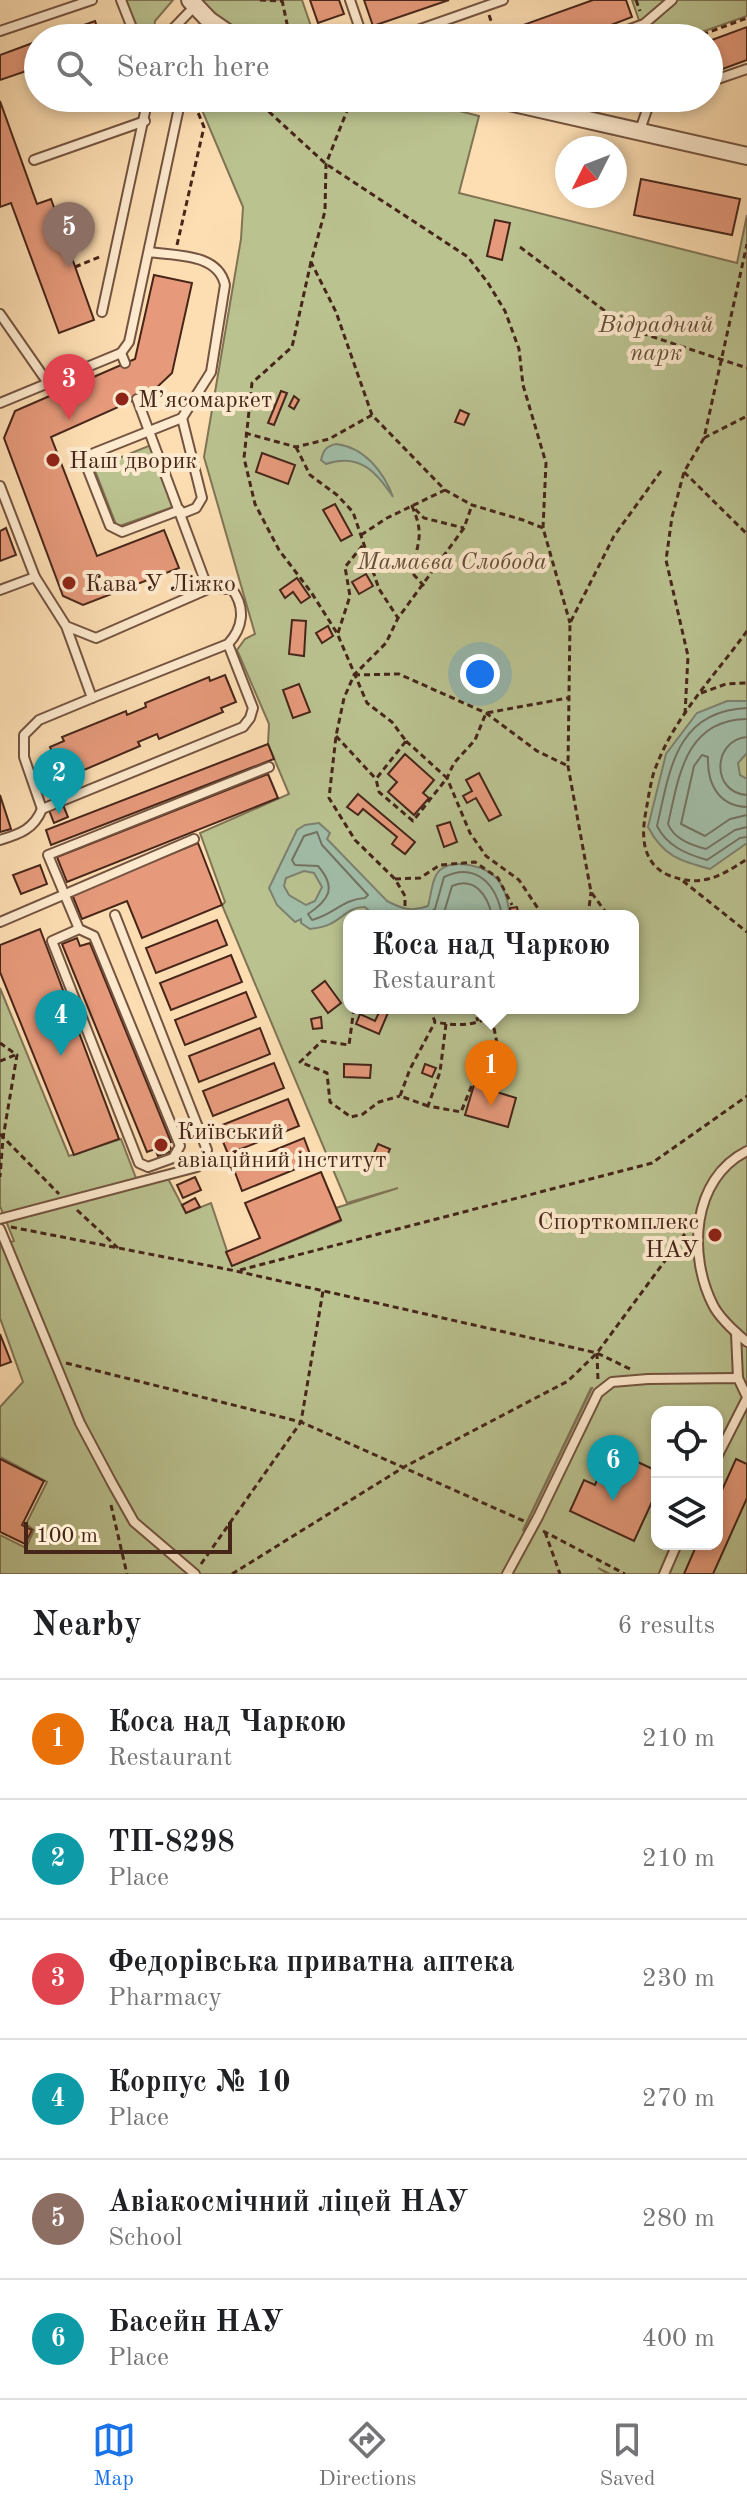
<!DOCTYPE html>
<html lang="en">
<head>
<meta charset="utf-8">
<style>
  body { margin:0; font-family:"Old Standard TT",serif; background:#f6f6f6; color:#202124 }
  .controls { position:absolute; right:24px; bottom:24px; display:grid; overflow:hidden; border-radius:16px; box-shadow:0 4px 12px #0003 }
  .controls button { width:72px; height:72px; display:grid; place-items:center; padding:0; border:0; border-bottom:2px solid #e0e0e0; background:#fff; color:#202124; font:40px sans-serif }
  .compass { position:absolute; left:555px; top:136px; width:72px; height:72px; border-radius:50%; background:#fff; box-shadow:0 4px 12px #0003; rotate:228deg }
  .scale { position:absolute; left:24px; bottom:20px; width:208px; box-sizing:border-box; padding-left:8px; border:4px solid #47261a; border-top:0; font-size:22px; line-height:28px; white-space:nowrap; color:#47261a; -webkit-text-stroke:6px #feeace; paint-order:stroke }
  .you { position:absolute; left:480px; top:674px; width:28px; height:28px; margin:-20px; border:6px solid #fff; border-radius:50%; background:#1a73e8; box-shadow:0 0 0 12px #1a73e833 }
  .badge { display:grid; place-items:center; width:52px; height:52px; border-radius:50%; background:#1a73e8; color:#fff; font-size:26px; font-weight:700 }
  .pin { position:absolute; translate:-50% -66px; filter:drop-shadow(0 2px 4px #0008) }
  .pin::after { content:''; position:absolute; top:42px; width:28px; height:24px; background:inherit; clip-path:polygon(0 0,100% 0,50% 100%) }
  .popup { position:absolute; left:343px; top:910px; width:296px; height:104px; box-sizing:border-box; display:grid; place-content:center; border-radius:16px; background:#fff; filter:drop-shadow(0 2px 6px #0005); font-size:26px; white-space:nowrap; color:#757577 }
  .popup b { font-size:30px; color:#202124 }
  .popup::after { content:''; position:absolute; left:50%; top:100%; margin-left:-16px; border:16px solid transparent; border-top-color:#fff }
  .list { margin:0; padding:0; list-style:none }
  h2 { display:flex; justify-content:space-between; align-items:center; height:104px; margin:0; padding:0 32px; font-size:34px }
  h2 small { font-size:26px; font-weight:400; color:#757577 }
  .list li { display:grid; grid-template-columns:52px 1fr auto; gap:24px; align-items:center; box-sizing:border-box; height:120px; padding:0 32px; border-top:2px solid #e0e0e0 }
  .list b { display:block; font-size:30px; white-space:nowrap }
  .list p { margin:0; font-size:26px; white-space:nowrap; color:#757577 }
  .list em { font-size:26px; font-style:normal; color:#757577 }
  .icon { flex:none; width:44px; height:44px; fill:none; stroke:currentColor; stroke-width:2; stroke-linecap:round; stroke-linejoin:round }
  .map { position:relative; flex:none; width:747px; height:1574px; overflow:hidden }
  .search { position:absolute; background:#fff; box-shadow:0 4px 12px #0003; left:24px; right:24px; top:24px; height:88px; display:flex; align-items:center; gap:20px; box-sizing:border-box; padding:0 28px; border-radius:44px; color:#757577; font-size:30px }
  .sheet { height:824px; background:#fff }
  nav { display:flex; justify-content:space-around; align-items:center; box-sizing:border-box; height:112px; border-top:2px solid #e0e0e0; background:#fff; font-size:22px; color:#757577 }
  nav a { display:grid; justify-items:center; gap:4px }
  nav .on { color:#1a73e8 }
  .map>svg:first-child { display:block }
  .green { fill:#bac290; stroke:#807455; stroke-width:2; fill-rule:evenodd }
  .water { fill:#a1bda8; stroke:#7d816f; stroke-width:2; fill-rule:evenodd }
  .lines { fill:none; stroke-linecap:round; stroke-linejoin:round }
  .shore { stroke:#747261; stroke-width:2 }
  .building { fill:#e69a7b; stroke:#47261a; stroke-width:2 }
  .lane-casing { stroke:#745440; stroke-width:12 }
  .street-casing { stroke:#745440; stroke-width:20 }
  .path { stroke:#47261a; stroke-width:3; stroke-dasharray:6 4; stroke-linecap:butt }
  .lane { stroke:#feeace; stroke-width:8 }
  .street { stroke:#feeace; stroke-width:16 }
  .poi-dot { fill:#8f2418; stroke:#feeace; stroke-width:3 }
  .labels { text-anchor:middle; stroke-width:8; stroke-linejoin:round; paint-order:stroke }
  .park-label { font-size:24px; font-style:italic; fill:#644d38; stroke:#feeace }
  .poi-label { font-size:24px; fill:#47261a; stroke:#feeace; text-anchor:start }
</style>
</head>
<body>
<div class="map">
<svg width="747" height="1574" viewBox="0 0 747 1574">
  <rect width="100%" height="100%" fill="#fddeb3"/>
  <filter id="stains"><feTurbulence type="fractalNoise" baseFrequency=".0025" numOctaves="4"/><feColorMatrix values="0 0 0 0 .2 0 0 0 0 .09 0 0 0 0 .02 0 0 0 .5 -.17"/></filter>
  <radialGradient id="worn" r=".72"><stop offset=".6" stop-color="#630" stop-opacity="0"/><stop offset="1" stop-color="#630" stop-opacity=".3"/></radialGradient>
  <g class="green">
    <polygon points="126,0 173,0 155,21 153,38 139,38"/>
    <polygon points="195,0 302,0 315,38 244,38 207,13"/>
    <polygon points="632,0 747,0 747,16 685,38 645,38"/>
    <path d="M203 98H409L479 116 459 193 737 263 747 215V1574H610L598 1568 608 1574H0V1535L26 1548 34 1530 26 1524 47 1482 0 1457V1407L23 1382 0 1318V1246L14 1241 0 1206V988L69 1156 121 1139 136 1178 164 1171 186 1213 211 1203 232 1266 341 1221 336 1208 398 1188 347 1203 222 905 225 902 200 833 289 794 268 744 269 724 237 650 245 639 255 634 204 457 241 239 243 207 199 103ZM349 916H633V1008H349ZM591 1388H592L523 1531V1530ZM657 1412H717V1544H657Z"/>
    <polygon points="151,445 173,507 117,527 94,468"/>
  </g>
  <g class="water">
    <path d="M336 444C364 447 384 472 393 497 376 471 359 453 326 464L321 460C323 451 326 446 336 444Z"/>
    <path d="M727 701H747V753L738 763 740 775 747 779V843L710 869C680 861 663 856 648 827L666 754 697 713Z"/>
    <path d="M319 823 330 833 327 839 387 901C402 909 412 912 428 906 431 896 432 877 440 870 454 858 487 866 498 880 506 890 508 904 510 916H375L365 907C348 907 345 917 330 924 325 927 317 928 310 929L301 923V919L295 922 277 905 269 888 297 830 305 825ZM304 871 314 873 322 887 315 901 306 905 289 895 284 886 286 878Z"/>
  </g>
  <g class="lines">
    <g class="shore">
      <path d="M747 708C676 711 670 769 657 826 667 846 686 854 707 860L740 838 747 837"/>
      <path d="M747 719C685 720 679 776 668 824 674 839 691 845 706 849L735 830 747 827"/>
      <path d="M747 737C712 740 711 793 747 795"/>
      <path d="M747 807C718 806 707 783 708 757L702 755 694 766 681 824 705 836 730 819 747 815"/>
      <path d="M317 832 322 845 368 895 365 898C343 899 333 915 312 920L308 914C329 900 337 888 318 866L295 865 292 860 304 836Z"/>
      <path d="M424 916 435 909 444 877C477 861 497 886 502 916"/>
      <path d="M443 916 452 886C475 876 488 896 492 916"/>
    </g>
  </g>
  <g class="building">
    <polygon points="310,0 339,0 344,14 318,23"/>
    <polygon points="364,0 449,0 373,26"/>
    <polygon points="593,0 626,0 632,17 577,38 506,38 504,32"/>
    <polygon points="95,21 101,38 47,38"/>
    <polygon points="747,27 747,60 709,74 709,41"/>
    <polygon points="38,41 38,67 0,80 0,55"/>
    <polygon points="85,98 123,98 123,100 90,111"/>
    <polygon points="0,101 37,204 51,199 94,320 59,333 11,203 0,207"/>
    <polygon points="641,179 740,199 732,235 634,215"/>
    <polygon points="495,220 510,223 502,260 487,256"/>
    <polygon points="154,275 192,283 172,373 152,392 51,437 97,556 164,530 179,568 83,605 63,596 4,438 15,411 135,359"/>
    <polygon points="281,391 287,393 274,425 268,423"/>
    <polygon points="294,396 299,400 294,409 289,406"/>
    <polygon points="460,410 469,414 464,425 455,422"/>
    <polygon points="262,453 295,465 288,484 256,472"/>
    <polygon points="335,504 352,535 341,541 323,510"/>
    <polygon points="6,528 16,555 0,561 0,531"/>
    <polygon points="366,574 373,586 359,594 352,582"/>
    <polygon points="297,578 310,597 301,603 293,592 285,598 280,590"/>
    <polygon points="292,620 306,621 304,656 289,654"/>
    <polygon points="328,626 333,636 322,643 316,633"/>
    <polygon points="225,675 236,702 221,708 223,712 159,739 157,734 138,742 140,746 77,773 75,769 62,775 50,747 64,741 62,737 126,711 127,715 146,707 145,703 209,677 210,681"/>
    <polygon points="299,684 310,712 293,718 283,690"/>
    <polygon points="268,744 274,759 51,845 46,830"/>
    <polygon points="405,754 434,780 423,793 429,798 414,815 388,792 397,782 388,774"/>
    <polygon points="479,773 501,815 489,821 476,798 467,803 463,796 472,791 466,780"/>
    <polygon points="268,774 278,798 67,882 57,857"/>
    <polygon points="358,794 415,842 405,854 392,844 397,837 363,809 358,815 347,807"/>
    <polygon points="0,795 11,829 0,832"/>
    <polygon points="63,805 68,817 54,823 49,810"/>
    <polygon points="450,822 457,842 444,847 437,826"/>
    <polygon points="198,843 222,905 142,938 127,901 82,919 72,894"/>
    <polygon points="40,865 47,884 21,894 13,875"/>
    <polygon points="517,907 519,916 511,916 510,908"/>
    <polygon points="217,920 227,945 156,973 146,948"/>
    <polygon points="40,929 119,1139 74,1155 0,972 0,945"/>
    <polygon points="77,938 80,946 90,943 171,1142 168,1143 172,1151 158,1156 155,1149 147,1152 62,944"/>
    <polygon points="231,955 242,982 171,1010 160,983"/>
    <polygon points="325,981 341,1003 328,1013 312,991"/>
    <polygon points="246,992 256,1017 185,1045 175,1020"/>
    <polygon points="381,1008 390,1008 379,1034 356,1024 360,1014 375,1021"/>
    <polygon points="321,1017 322,1028 313,1029 311,1019"/>
    <polygon points="260,1028 270,1054 199,1082 189,1056"/>
    <polygon points="274,1063 284,1088 213,1116 203,1091"/>
    <polygon points="344,1064 371,1065 370,1078 344,1077"/>
    <polygon points="425,1064 436,1068 432,1077 422,1073"/>
    <polygon points="474,1085 516,1098 508,1127 465,1115"/>
    <polygon points="288,1099 299,1126 228,1154 217,1127"/>
    <polygon points="304,1138 313,1162 242,1191 233,1167"/>
    <polygon points="378,1144 390,1149 385,1160 373,1155"/>
    <polygon points="321,1172 341,1220 232,1266 226,1252 260,1238 245,1203"/>
    <polygon points="195,1177 201,1190 183,1198 177,1185"/>
    <polygon points="195,1198 200,1207 186,1213 182,1205"/>
    <polygon points="0,1334 11,1362 0,1366"/>
    <polygon points="601,1445 657,1471 657,1491 634,1541 570,1511 584,1480 595,1485 600,1473 590,1469"/>
    <polygon points="0,1459 44,1481 22,1525 32,1530 25,1544 0,1532"/>
    <polygon points="736,1459 747,1464 747,1498 713,1574 684,1574 697,1544 717,1544 717,1501"/>
  </g>
  <g class="lines">
    <g class="lane-casing">
      <g id="lane">
        <polyline points="121,0 136,38"/>
        <polyline points="350,0 363,38"/>
        <polyline points="0,31 92,0"/>
        <polyline points="168,38 169,33 194,7"/>
        <polyline points="395,38 503,0"/>
        <polyline points="606,38 644,24 672,0"/>
        <polyline points="709,82 747,69"/>
        <polyline points="640,130 650,101 659,98"/>
        <polyline points="34,160 145,121"/>
        <path d="M149 252C176 256 218 253 225 285L211 372 182 418 94 453 88 459 86 465 110 526 122 532 180 510"/>
        <polyline points="102,312 148,98"/>
        <polyline points="0,314 48,383"/>
        <polyline points="125,363 121,353 129,342 181,98"/>
        <polyline points="137,399 208,589"/>
        <polyline points="0,403 121,353"/>
        <path d="M0 486 35 577 66 626 92 698 228 644C243 628 246 608 232 589H208L96 638 66 626"/>
        <polyline points="181,514 196,508 202,498 182,418"/>
        <polyline points="0,590 35,577"/>
        <polyline points="92,698 39,720 24,735 24,757 42,809 243,727 250,718 253,708 228,644"/>
        <path d="M0 840C20 834 34 829 42 809"/>
        <polyline points="0,922 194,839"/>
        <polyline points="79,929 52,941 139,1163 148,1167 173,1158 180,1146 94,936 79,929 48,855 269,767"/>
        <path d="M747 1151C691 1179 688 1256 713 1305 720 1319 735 1332 747 1342"/>
        <polyline points="0,1219 197,1167 207,1150 115,915"/>
        <polyline points="0,1229 80,1423 112,1483 134,1522 195,1574"/>
        <polyline points="736,1333 738,1378"/>
        <polyline points="717,1457 747,1398"/>
        <polyline points="507,1574 538,1517 598,1393 612,1382 648,1379 738,1378 747,1397"/>
        <polyline points="664,1574 677,1544"/>
      </g>
    </g>
    <g class="street-casing">
      <g id="street">
        <polyline points="190,0 209,20 235,38"/>
        <polyline points="491,98 747,156"/>
      </g>
    </g>
    <g class="path">
      <polyline points="260,0 282,1"/>
      <polyline points="282,0 290,38"/>
      <polyline points="636,0 640,11"/>
      <polyline points="489,15 497,38"/>
      <polyline points="693,38 747,18"/>
      <polyline points="254,98 326,164 468,257 488,283 505,311 519,349 523,385 546,463 543,528 570,623"/>
      <polyline points="352,98 326,164 325,211 311,262 336,312 372,415 445,490 472,505 523,520 543,528"/>
      <polyline points="177,245 204,127 192,98"/>
      <polyline points="520,247 629,329 747,368"/>
      <polyline points="311,262 292,347 252,383 244,458 255,504 279,550 311,592 337,633 367,703 392,722 406,741"/>
      <polyline points="75,267 102,256"/>
      <polyline points="245,433 296,447 329,439 372,415"/>
      <polyline points="704,438 747,416"/>
      <polyline points="296,447 310,475 337,495 353,512 379,589 398,618"/>
      <polyline points="684,472 747,534"/>
      <polyline points="361,535 387,518 445,490"/>
      <path d="M424 586 414 575C414 543 427 540 412 506L424 518 464 528"/>
      <path d="M747 631C714 677 671 720 653 775 650 787 648 799 646 811 641 836 642 863 668 875 700 888 720 877 747 859"/>
      <polyline points="338,633 350,596 345,567 363,545"/>
      <polyline points="354,675 399,674 486,713 537,751 566,765"/>
      <polyline points="701,693 726,684 747,683"/>
      <polyline points="685,714 688,656 666,560 672,517 684,472 704,438 747,244"/>
      <polyline points="336,736 376,779"/>
      <polygon points="406,741 447,778 413,821 379,792 376,779"/>
      <polyline points="395,879 420,878 440,865 475,862 498,878 512,905"/>
      <polyline points="683,881 747,932"/>
      <polyline points="607,914 591,892 568,766 570,623 614,536 661,471"/>
      <polyline points="405,916 405,896 395,879 355,840 329,798 336,736 344,698 354,675 386,643 398,618 464,528 472,505"/>
      <polyline points="543,916 519,880 486,856 470,833 447,778 454,763 475,740 486,713 568,698"/>
      <polyline points="588,916 591,892"/>
      <polyline points="354,1008 349,1045 322,1041 300,1062 327,1073 330,1102 351,1117 363,1114 379,1102 400,1096"/>
      <path d="M430 1008 435 1022C463 1027 480 1026 503 1008"/>
      <polyline points="473,1008 478,1021"/>
      <polyline points="492,1018 502,1069 495,1092"/>
      <polyline points="446,1024 440,1072 428,1106 461,1112 474,1080 500,1057"/>
      <polyline points="0,1043 17,1055 3,1138 0,1177"/>
      <polyline points="0,1061 15,1055"/>
      <polyline points="428,1106 400,1096 410,1069 435,1022"/>
      <polyline points="0,1134 59,1194"/>
      <polyline points="77,1210 118,1248"/>
      <polyline points="11,1227 236,1271 597,1353 630,1369"/>
      <polyline points="240,1270 652,1163 747,1096"/>
      <polyline points="597,1353 598,1381"/>
      <polyline points="66,1363 301,1422 526,1522"/>
      <polyline points="111,1505 127,1574"/>
      <polyline points="543,1531 625,1574"/>
      <polyline points="545,1532 560,1574"/>
      <polyline points="201,1564 301,1422 323,1291"/>
      <polyline points="232,1574 404,1467 568,1381 597,1353 687,1231"/>
    </g>
    <use href="#lane" class="lane"/>
    <use href="#street" class="street"/>
  </g>
  <g class="poi-dot">
    <circle cx="122" cy="399" r="8"/>
    <circle cx="53" cy="460" r="8"/>
    <circle cx="69" cy="583" r="8"/>
    <circle cx="161" cy="1145" r="8"/>
    <circle cx="715" cy="1235" r="8"/>
  </g>
  <g class="labels">
    <g class="park-label">
      <text x="656" y="332">Відрадний<tspan x="656" dy="28">парк</tspan></text>
      <text x="452" y="569">Мамаєва Слобода</text>
    </g>
    <g class="poi-label">
      <text x="138" y="407">М’ясомаркет</text>
      <text x="69" y="468">Наш дворик</text>
      <text x="85" y="591">Кава У Ліжко</text>
      <text x="177" y="1139">Київський<tspan x="177" dy="28">авіаційний інститут</tspan></text>
      <text x="699" y="1229" text-anchor="end">Спорткомплекс<tspan x="699" dy="28">НАУ</tspan></text>
    </g>
  </g>
  <rect width="100%" height="100%" filter="url(#stains)"/>
  <rect width="100%" height="100%" fill="url(#worn)"/>
</svg>
<div class="controls">
<button><svg class="icon" aria-label="locate" viewBox="0 0 24 24"><circle cx="12" cy="12" r="6"/><path d="M12 2v4M12 18v4M2 12h4M18 12h4"/></svg></button>
<button><svg class="icon" aria-label="layers" viewBox="0 0 24 24"><path d="M12 4l9 5-9 5-9-5zM3 14l9 5 9-5"/></svg></button>
</div>
<svg class="compass" viewBox="-18 -18 36 36"><path d="M0-13l5 13h-10z" fill="#e53935"/><path d="M0 13l5-13h-10z" fill="#757577"/></svg>
<div class="scale">100 m</div>
<div class="you"></div>
<div class="pin badge" style="left:491px;top:1106px;background:#e8710a">1</div>
<div class="popup"><b>Коса над Чаркою</b>Restaurant</div>
<div class="pin badge" style="left:59px;top:814px;background:#0f9aa8">2</div>
<div class="pin badge" style="left:69px;top:420px;background:#e0444e">3</div>
<div class="pin badge" style="left:61px;top:1056px;background:#0f9aa8">4</div>
<div class="pin badge" style="left:69px;top:268px;background:#8d6e63">5</div>
<div class="pin badge" style="left:613px;top:1501px;background:#0f9aa8">6</div>
<div class="search"><svg class="icon" aria-label="search" viewBox="0 0 24 24"><circle cx="10" cy="10" r="6"/><path d="M15 15l6 6"/></svg>Search here</div>
</div>
<section class="sheet">
<h2>Nearby<small>6 results</small></h2>
<ul class="list">
<li><span class="badge" style="background:#e8710a">1</span><div><b>Коса над Чаркою</b><p>Restaurant</p></div><em>210 m</em></li>
<li><span class="badge" style="background:#0f9aa8">2</span><div><b>ТП-8298</b><p>Place</p></div><em>210 m</em></li>
<li><span class="badge" style="background:#e0444e">3</span><div><b>Федорівська приватна аптека</b><p>Pharmacy</p></div><em>230 m</em></li>
<li><span class="badge" style="background:#0f9aa8">4</span><div><b>Корпус № 10</b><p>Place</p></div><em>270 m</em></li>
<li><span class="badge" style="background:#8d6e63">5</span><div><b>Авіакосмічний ліцей НАУ</b><p>School</p></div><em>280 m</em></li>
<li><span class="badge" style="background:#0f9aa8">6</span><div><b>Басейн НАУ</b><p>Place</p></div><em>400 m</em></li>
</ul>
</section>
<nav>
<a class="on"><svg class="icon" aria-label="map" viewBox="0 0 24 24"><path d="M3 6l6-2 6 2 6-2v14l-6 2-6-2-6 2zM9 4v14M15 6v14"/></svg>Map</a>
<a><svg class="icon" aria-label="directions" viewBox="0 0 24 24"><path d="M12 3l9 9-9 9-9-9zM9 14v-3h6M13 9l2 2-2 2"/></svg>Directions</a>
<a><svg class="icon" aria-label="saved" viewBox="0 0 24 24"><path d="M7 4h10v16l-5-4-5 4z"/></svg>Saved</a>
</nav>
</body>
</html>
